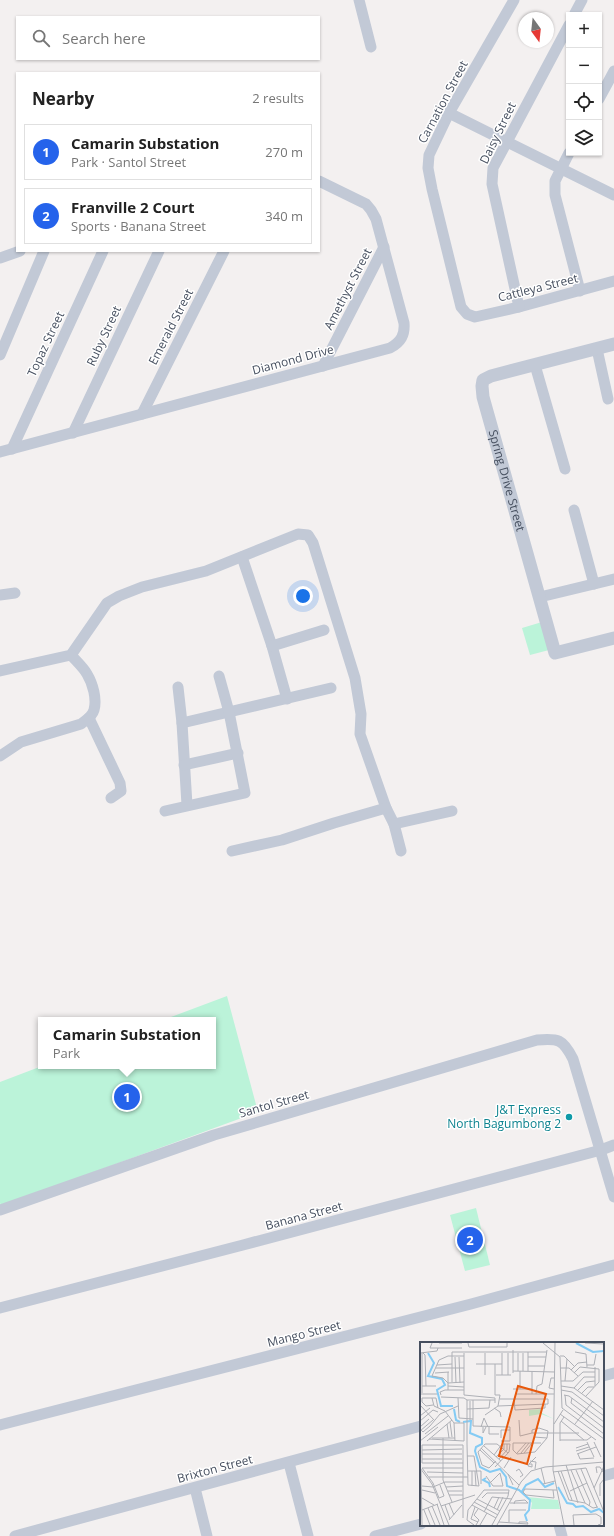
<!DOCTYPE html>
<html lang="en">
<head>
<meta charset="utf-8">
<style>
  body { margin:0; font-family:"Open Sans",sans-serif; background:#f6f6f6; color:#222 }
  .controls { position:absolute; right:12px; top:12px; display:grid; overflow:hidden; border-radius:0px; box-shadow:0 1px 3px #0004 }
  .controls button { width:36px; height:36px; display:grid; place-items:center; padding:0; border:0; border-bottom:1px solid #e0e0e0; background:#fff; color:#222; font:20px sans-serif }
  .compass { position:absolute; left:518px; top:12px; width:36px; height:36px; border-radius:50%; background:#fff; box-shadow:0 1px 3px #0004; rotate:165deg }
  .you { position:absolute; left:303px; top:596px; width:14px; height:14px; margin:-10px; border:3px solid #fff; border-radius:50%; background:#1a73e8; box-shadow:0 0 0 6px #1a73e833 }
  .badge { display:grid; place-items:center; width:26px; height:26px; border-radius:50%; background:#2563eb; color:#fff; font-size:13px; font-weight:700 }
  .pin { position:absolute; translate:-50% -50%; border:2px solid #fff; box-shadow:0 1px 4px #0006 }
  .popup { position:absolute; left:38px; top:1017px; width:178px; height:52px; box-sizing:border-box; display:grid; place-content:center; border-radius:0px; background:#fff; filter:drop-shadow(0 1px 3px #0005); font-size:13px; white-space:nowrap; color:#767676 }
  .popup b { font-size:15px; color:#222 }
  .popup::after { content:''; position:absolute; left:50%; top:100%; margin-left:-8px; border:8px solid transparent; border-top-color:#fff }
  .list { margin:0; padding:0; list-style:none }
  h2 { display:flex; justify-content:space-between; align-items:center; height:52px; margin:0; padding:0 16px; font-size:17px }
  h2 small { font-size:13px; font-weight:400; color:#767676 }
  .list li { display:grid; grid-template-columns:26px 1fr auto; gap:12px; align-items:center; box-sizing:border-box; height:56px; margin:0 8px 8px; padding:0 8px; border:1px solid #e0e0e0; border-radius:0px }
  .list b { display:block; font-size:15px; white-space:nowrap }
  .list p { margin:0; font-size:13px; white-space:nowrap; color:#767676 }
  .list em { font-size:13px; font-style:normal; color:#767676 }
  .icon { flex:none; width:22px; height:22px; fill:none; stroke:currentColor; stroke-width:2; stroke-linecap:round; stroke-linejoin:round }
  .map { position:relative; flex:none; width:614px; height:1536px; overflow:hidden }
  .search { position:absolute; background:#fff; box-shadow:0 1px 3px #0004; left:16px; top:16px; width:304px; height:44px; display:flex; align-items:center; gap:10px; box-sizing:border-box; padding:0 14px; border-radius:0px; color:#767676; font-size:15px }
  .panel { position:absolute; background:#fff; box-shadow:0 1px 3px #0004; left:16px; top:72px; width:304px; height:180px; border-radius:0px }
  .map>svg:first-child { display:block }
  .green { fill:#bbf3d9 }
  .lines { fill:none; stroke-linecap:round; stroke-linejoin:round }
  .minor { stroke:#c2c9d6; stroke-width:11 }
  .tertiary { stroke:#c2c9d6; stroke-width:13 }
  .culture-dot { fill:#0f9aa8; stroke:#fff; stroke-width:1.5 }
  .labels { text-anchor:middle; stroke-width:3; stroke-linejoin:round; paint-order:stroke }
  .street-label { font-size:12px; fill:#464f5f; stroke:#fff }
  .culture-label { font-size:12px; fill:#0d838f; stroke:#fff; text-anchor:end }
  .inset-river { fill:none; stroke:#84cbf4; stroke-width:2 }
  .inset-road { fill:none; stroke:#aeb0b6; stroke-width:1 }
  .view { fill:#e8590c; fill-opacity:0.15; stroke:#e8590c; stroke-width:2 }
  .inset-edge { fill:none; stroke:#464f5f; stroke-width:2 }
</style>
</head>
<body>
<div class="map">
<svg width="614" height="1536" viewBox="0 0 614 1536">
  <rect width="100%" height="100%" fill="#f3f0f0"/>
  <g class="green">
    <polygon points="542,622 549,650 530,655 522,628"/>
    <polygon points="227,996 258,1112 1,1206 0,1203 0,1082 42,1066 213,1066 213,1020 163,1020"/>
    <polygon points="476,1208 490,1265 465,1271 450,1215"/>
  </g>
  <g class="lines">
    <g class="minor">
      <polyline points="359,0 371,47"/>
      <polyline points="514,0 449,113 429,155 428,168 432,189 461,307 467,314 475,317 519,307 614,281"/>
      <polyline points="574,15 582,0"/>
      <polyline points="599,99 614,71"/>
      <polyline points="449,113 614,195"/>
      <polyline points="569,153 555,181 555,195 580,291"/>
      <polyline points="0,258 20,251"/>
      <polyline points="519,307 492,184 493,168 569,25"/>
      <polyline points="597,349 608,399"/>
      <polyline points="0,355 44,251"/>
      <polyline points="535,365 565,469"/>
      <polyline points="323,366 384,247"/>
      <polyline points="142,414 224,251"/>
      <polyline points="73,433 159,251"/>
      <polyline points="12,449 103,251"/>
      <path d="M0 452 390 348C401 342 405 335 404 323L376 219 371 210 366 204 319 181"/>
      <polyline points="574,510 594,584"/>
      <polyline points="242,557 272,646 287,699"/>
      <polyline points="0,595 15,593"/>
      <polyline points="540,597 614,579"/>
      <polyline points="272,646 324,630"/>
      <polyline points="0,671 71,655 107,603 119,596 142,587 206,571 298,534 308,535 313,543 355,678 361,714 360,734 386,808 394,824 401,851"/>
      <polyline points="178,687 182,723 187,805"/>
      <polyline points="89,718 120,783 121,791 111,798"/>
      <polyline points="182,723 331,688"/>
      <path d="M0 756 21 742 81 724C86 720 92 717 94 710 97 699 93 684 87 674 83 667 76 661 71 655"/>
      <polyline points="184,765 238,753"/>
      <polyline points="165,811 245,793 229,712 219,676"/>
      <polyline points="394,824 452,811"/>
      <polyline points="232,851 282,840 334,823 386,808"/>
      <path d="M0 1210 214 1135 537 1040C558 1038 563 1039 573 1059L614 1197"/>
      <polyline points="0,1308 243,1245 601,1150 614,1145"/>
      <polyline points="603,1376 614,1373"/>
      <polyline points="0,1425 471,1304 614,1265"/>
      <polyline points="289,1463 308,1536"/>
      <polyline points="603,1476 614,1473"/>
      <polyline points="195,1488 207,1536"/>
      <polyline points="559,1525 562,1536"/>
      <polyline points="15,1536 421,1426"/>
      <polyline points="375,1536 421,1524"/>
    </g>
    <path class="tertiary" id="s1" d="M614 344 491 376 483 380 482 386 483 397 555 653 614 638"/>
  </g>
  <circle class="culture-dot" cx="569" cy="1117" r="4"/>
  <g class="labels">
    <g class="street-label">
      <text transform="translate(443 102) rotate(-62)" y="4">Carnation Street</text>
      <text transform="translate(498 133) rotate(-64)" y="4">Daisy Street</text>
      <text transform="translate(538 288) rotate(-14)" y="4">Cattleya Street</text>
      <text transform="translate(348 289) rotate(-63)" y="4">Amethyst Street</text>
      <text transform="translate(171 327) rotate(-63)" y="4">Emerald Street</text>
      <text transform="translate(104 336) rotate(-65)" y="4">Ruby Street</text>
      <text transform="translate(46 344) rotate(-65)" y="4">Topaz Street</text>
      <text transform="translate(293 360) rotate(-15)" y="4">Diamond Drive</text>
      <text dy="4" stroke="none"><textPath href="#s1" startOffset="240">Spring Drive Street</textPath></text>
      <text transform="translate(274 1104) rotate(-16)" y="4">Santol Street</text>
      <text transform="translate(304 1216) rotate(-15)" y="4">Banana Street</text>
      <text transform="translate(304 1334) rotate(-14)" y="4">Mango Street</text>
      <text transform="translate(215 1469) rotate(-15)" y="4">Brixton Street</text>
    </g>
    <g class="culture-label">
      <text x="561" y="1114">J&amp;T Express<tspan x="561" dy="14">North Bagumbong 2</tspan></text>
    </g>
  </g>
  <g transform="translate(420 1342)">
    <rect width="184" height="184" fill="#f3f0f0"/>
    <path d="M122 67V71L134 77 121 72 109 74V68ZM107 155 138 158 140 167H111L112 161Z" fill="#bbf3d9"/>
    <path class="inset-river" d="M156 1 173 10 184 9M8 11 14 21 8 34 22 37 25 43 17 48 21 64H33M34 67 36 78 40 80M43 80 51 79 50 91 62 96V102L56 105 55 109 60 125 70 130 80 127 86 135 87 144 99 148 110 158 109 168 105 173 107 179M66 136 63 138 69 141 70 145M138 145 147 161 153 162 156 165 163 164 171 170 179 167 184 171M101 151 106 143 118 137 125 145 134 141"/>
    <path class="inset-road" d="M12 1 10 6H42M19 1H42M48 1 49 5H87V1M123 1 140 15 142 66 184 97M135 1 133 128 144 183M165 1 184 2M93 8V31M108 10V29M155 10 166 12 167 25M0 11 17 9 18 6M2 11V53M3 11 5 13 6 44M44 11V53L75 56V61M82 11V33M98 11V29M103 11V29M140 14H144L154 24M35 15 36 41M39 15 40 41M108 15H126M56 22H82M75 22V53H80L78 64M17 23 32 22M167 23H174L176 12M108 24H125M175 25V44M16 26H44M140 26H149L158 34M151 28 158 21 167 20M93 29 135 30M112 29V52M28 30V48M15 31 29 30M154 31 160 25 179 27V40L166 54M65 33V11M76 33H91M88 33V11M134 36H131L129 46 134 47M141 39H153L163 30H175M145 39 147 17M32 40V10H127M44 40 28 41 23 36 12 34 19 18 28 14H44M2 44H16M28 44 44 45M141 44 154 46 184 68M154 46 164 35H175M93 47H112M100 47V29M141 48 152 50 184 74M158 48 166 40 175 39M162 51 168 45H174M3 52H17M95 52H134M116 52 117 44 122 42 127 8M21 53 20 50 25 48H44M144 53 149 54 184 80M145 53 146 63 184 92M21 55 44 56 47 58V102L48 143 59 144 54 114H47M12 56 14 64 25 69 34 81 35 99M38 56 39 76 53 77M152 56 151 61 184 86M80 57H128V59M94 57 95 68 125 66V62M47 58H75M53 58V84L90 85V99H81M50 59V78M2 60V56H16L18 66M2 60 6 64 13 63M0 63 14 78M74 66 80 70 81 75M47 67 69 66 70 58M140 72 176 98M65 73 78 64 128 62V59M0 74 10 66M99 78 100 94 112 91H159M0 79 13 68 18 70M141 79 164 98M30 80 32 95M27 82 29 96M134 82 143 68M155 82 173 59M0 85 9 77M61 85 64 76 68 85M63 85V91L66 85M69 85V92H79M1 88 3 90 10 84 20 72 38 64M0 89 13 78M112 91V88L119 86 128 89 127 96 115 110 97 112 93 108V101H121M5 92 28 74M114 95 127 96M12 96H35M23 96V138L32 160M81 96V88H90M9 97 44 99V81H34M140 98H167L171 95M0 99 18 85M7 99 32 78M140 99V81L144 75M167 100 174 115M174 100 181 115M64 104 81 119M61 106 99 143M156 106 168 102M2 108 42 107M60 108 74 121M156 109 169 105M97 111 106 101M101 111 109 101M104 111 112 101M2 112H42M157 112 176 105M158 112 160 117 174 116M74 113 82 102H90L89 110 75 125M76 115 84 107V102M2 117H42M79 117 87 108V102M76 119 69 126 62 123 58 110 65 102H77L88 111M110 119 116 120 115 127M43 121H2V103H43V176M109 122H112V125L108 124 109 122 116 115M146 123 158 161M0 126 12 142 29 183M2 126 13 141 19 156M2 126H43M84 126 91 115M121 126 125 142M161 127 177 165M151 128 165 161M156 128 170 160 169 164M1 129 2 183M48 129H61V142M52 129V144M55 129 56 144M96 129 99 127 103 133 100 135M138 129 149 158 165 161 173 166 178 165M141 129 152 158M7 130 43 131M133 130 166 126 184 170M177 131 176 125H180L183 130M88 132 93 143M66 134 73 144H83M9 135H48M71 140 80 131 83 144M123 142 135 139M2 144 13 145 25 140H43M26 145 43 144M174 146 184 124M2 148 15 151M133 148 134 156 106 153 103 150 105 147 135 148H137M28 149H42M150 149 167 141M29 153H43M180 154V142L184 137M2 156 14 163M19 156 24 154 20 143M62 156 67 151H89M57 157 80 169M54 160 78 173M29 161 34 173M90 161H108M17 162 24 183M94 162 95 159 105 158 108 161M25 163 30 177M52 163 76 176M12 164 20 183M21 164 55 153M55 165 51 177 58 180M8 166 15 183M74 166 79 155M2 168 18 162M4 168 10 183M77 168 83 155M64 170 72 155 92 157M29 178 42 163M79 180 108 182M89 180V168H106M99 182V180H107L108 182M54 183 47 178 48 168 64 148H89L88 154 72 183M56 183 59 178 54 173 58 167M60 183 67 171M77 183 101 140 111 129 125 125 184 120M154 183 153 173 176 172 181 175V182L178 183"/>
    <path class="view" d="M98 44 126 52 107 122 79 114Z"/>
    <rect width="184" height="184" class="inset-edge"/>
  </g>
</svg>
<div class="controls">
<button>+</button>
<button>−</button>
<button><svg class="icon" aria-label="locate" viewBox="0 0 24 24"><circle cx="12" cy="12" r="6"/><path d="M12 2v4M12 18v4M2 12h4M18 12h4"/></svg></button>
<button><svg class="icon" aria-label="layers" viewBox="0 0 24 24"><path d="M12 4l9 5-9 5-9-5zM3 14l9 5 9-5"/></svg></button>
</div>
<svg class="compass" viewBox="-18 -18 36 36"><path d="M0-13l5 13h-10z" fill="#e53935"/><path d="M0 13l5-13h-10z" fill="#767676"/></svg>
<div class="you"></div>
<div class="pin badge" style="left:127px;top:1097px">1</div>
<div class="popup"><b>Camarin Substation</b>Park</div>
<div class="pin badge" style="left:470px;top:1240px">2</div>
<div class="search"><svg class="icon" aria-label="search" viewBox="0 0 24 24"><circle cx="10" cy="10" r="6"/><path d="M15 15l6 6"/></svg>Search here</div>
<section class="panel">
<h2>Nearby<small>2 results</small></h2>
<ul class="list">
<li><span class="badge">1</span><div><b>Camarin Substation</b><p>Park · Santol Street</p></div><em>270 m</em></li>
<li><span class="badge">2</span><div><b>Franville 2 Court</b><p>Sports · Banana Street</p></div><em>340 m</em></li>
</ul>
</section>
</div>
</body>
</html>
